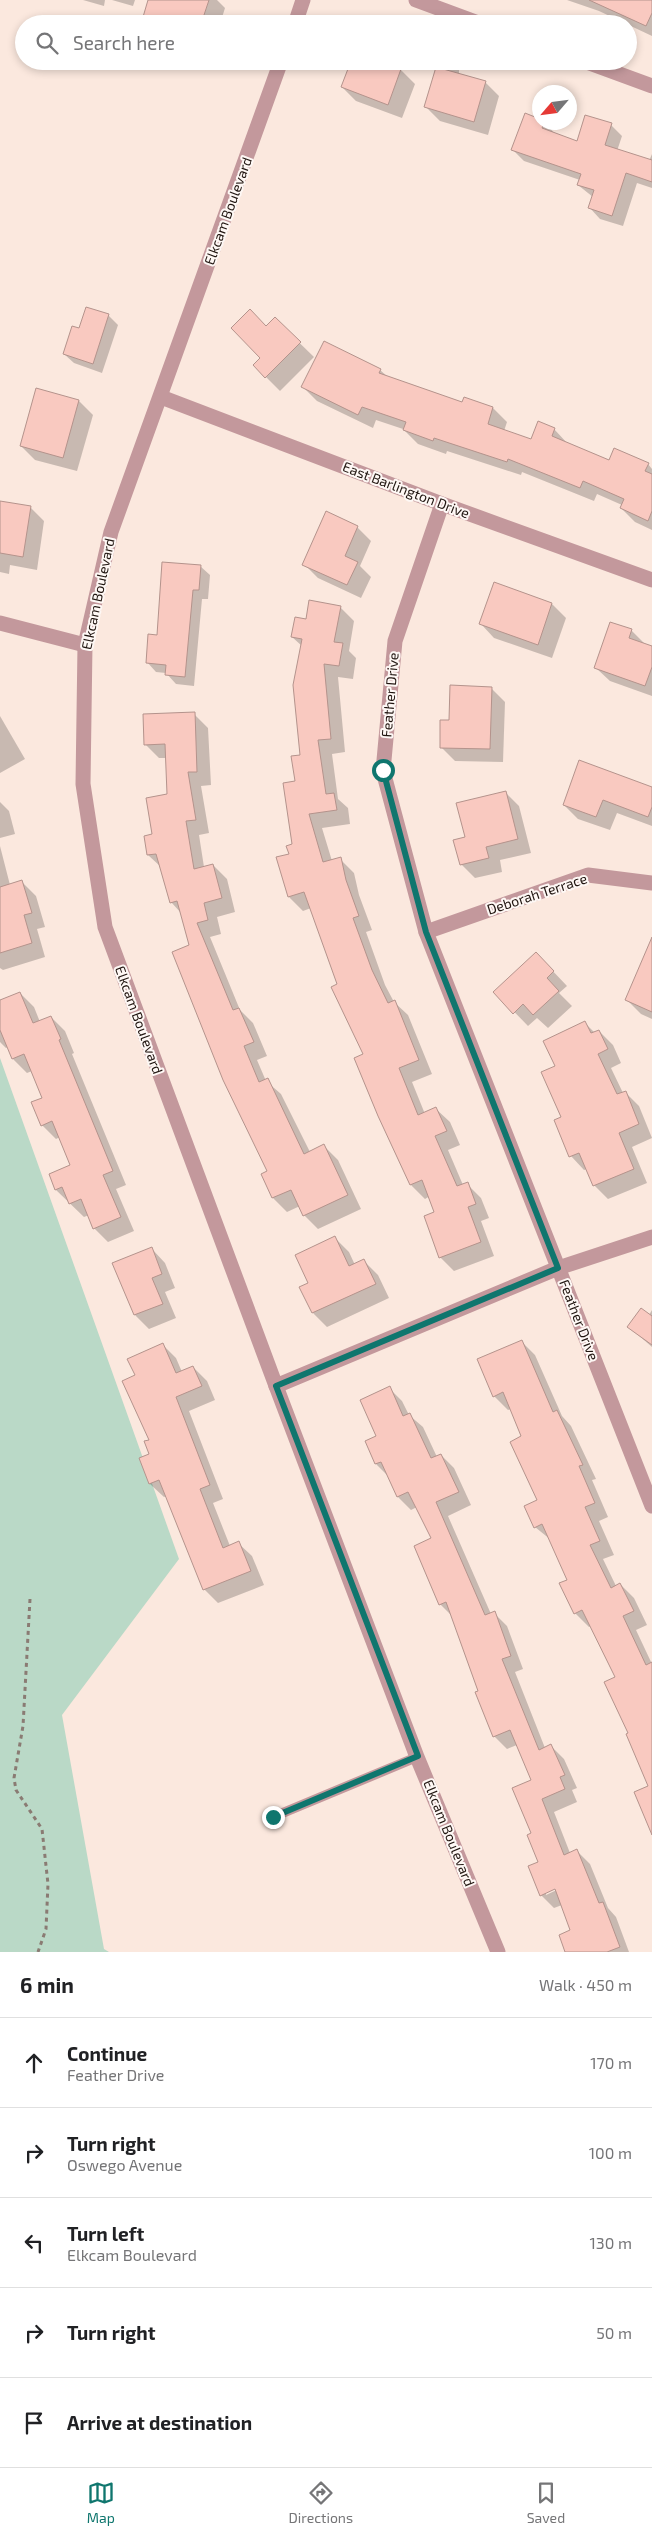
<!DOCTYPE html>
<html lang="en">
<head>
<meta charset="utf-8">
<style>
  body { margin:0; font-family:"Exo 2",sans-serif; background:#f6f6f6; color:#202124 }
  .compass { position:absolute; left:532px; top:85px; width:45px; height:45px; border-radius:50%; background:#fff; box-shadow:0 2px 8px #0003; rotate:242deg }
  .stop { position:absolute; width:15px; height:15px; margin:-11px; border:4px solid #0f766e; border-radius:50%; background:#fff }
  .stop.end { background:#0f766e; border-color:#fff; box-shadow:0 1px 5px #0008 }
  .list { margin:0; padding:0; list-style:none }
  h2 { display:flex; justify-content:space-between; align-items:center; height:65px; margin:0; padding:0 20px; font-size:21px }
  h2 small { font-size:16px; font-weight:400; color:#757577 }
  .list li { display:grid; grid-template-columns:32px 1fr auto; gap:15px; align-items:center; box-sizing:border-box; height:90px; padding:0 20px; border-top:1px solid #e0e0e0 }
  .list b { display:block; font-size:19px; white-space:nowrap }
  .list p { margin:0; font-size:16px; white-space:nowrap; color:#757577 }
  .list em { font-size:16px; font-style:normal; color:#757577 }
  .icon { flex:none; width:28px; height:28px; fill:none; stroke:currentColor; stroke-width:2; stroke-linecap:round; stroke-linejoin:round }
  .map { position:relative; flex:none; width:652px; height:1952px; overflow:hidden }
  .search { position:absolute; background:#fff; box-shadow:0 2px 8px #0003; left:15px; right:15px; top:15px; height:55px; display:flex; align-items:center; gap:12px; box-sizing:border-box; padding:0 18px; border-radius:28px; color:#757577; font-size:19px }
  .sheet { height:515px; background:#fff }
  nav { display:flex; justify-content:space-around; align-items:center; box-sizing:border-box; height:70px; border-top:1px solid #e0e0e0; background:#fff; font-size:14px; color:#757577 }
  nav a { display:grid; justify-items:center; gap:2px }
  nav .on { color:#0f766e }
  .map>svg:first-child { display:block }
  .green { fill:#bad9c7 }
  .shadow { fill:#0003; fill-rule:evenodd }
  .building { fill:#f9c9c0; stroke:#b4938c }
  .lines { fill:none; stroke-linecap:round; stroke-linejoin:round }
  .path { stroke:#8a7b73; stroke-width:3; stroke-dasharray:4 4; stroke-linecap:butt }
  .service { stroke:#c3989c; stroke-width:10 }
  .minor { stroke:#c3989c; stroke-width:15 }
  .tertiary { stroke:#c3989c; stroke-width:15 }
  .route { stroke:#0f766e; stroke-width:6 }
  .labels { text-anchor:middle; stroke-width:4; stroke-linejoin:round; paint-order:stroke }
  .street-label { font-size:14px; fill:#201510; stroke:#fef8f5 }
</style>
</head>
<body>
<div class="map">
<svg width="652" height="1952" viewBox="0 0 652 1952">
  <rect width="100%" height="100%" fill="#fbe8de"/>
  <polygon class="green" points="0,1058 179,1559 62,1715 104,1949 109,1952 0,1952"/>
  <g class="shadow">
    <polygon points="83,0 105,0 104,6"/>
    <polygon points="112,0 135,0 133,6"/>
    <polygon points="150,0 217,0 225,8 220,24 151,24 144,16"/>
    <polygon points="567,0 652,0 652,36 599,11"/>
    <polygon points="352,61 397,61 395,67 401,70 415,84 402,118 356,101 342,87"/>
    <polygon points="439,61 453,61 459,67 459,74 485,82 499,96 488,135 440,121 426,107"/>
    <polygon points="540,122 545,122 555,134 578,142 611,125 622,136 617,151 649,161 652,154 652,188 637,183 623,226 600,219 589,207 593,197 578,185 580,180 524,161 513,150"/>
    <polygon points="108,315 118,325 102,373 74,363 64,354 80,330"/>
    <polygon points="275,319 314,357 280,391 254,365 262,358 266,328"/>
    <polygon points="380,370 388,377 463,403 493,408 507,422 504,431 531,440 554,429 568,444 609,461 648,464 652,469 652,530 635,522 621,508 622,505 597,494 594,501 522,472 521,475 447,451 446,454 418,444 403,429 376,420 373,428 317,401 303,387"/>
    <polygon points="37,389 79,401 93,415 77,471 35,460 21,446"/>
    <polygon points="0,502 30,507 44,521 37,570 10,565 9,574 0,572"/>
    <polygon points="357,527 371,541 360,566 371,577 361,598 318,578 304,564"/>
    <polygon points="200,566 210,575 208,599 202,599 194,686 176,684 166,673 156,672 147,662 158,636"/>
    <polygon points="495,584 552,604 566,618 552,658 494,638 481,624"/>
    <polygon points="340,607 354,621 349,651 356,658 353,679 338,677 345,752 332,754 338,799 348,808 350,824 322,828 332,861 340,859 354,873 359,895 372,930 366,932 385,985 394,1002 408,1015 432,1074 412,1082 425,1114 436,1109 450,1122 460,1145 448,1150 463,1185 467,1184 481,1198 489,1218 481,1221 494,1256 454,1271 440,1257 436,1213 430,1196 425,1199 411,1185 356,1058 365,1055 311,908 303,911 289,897 296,782 301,756 302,646 292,637 307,620"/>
    <polygon points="631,630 646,645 652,647 652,696 610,681 596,668"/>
    <polygon points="491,688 505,702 503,762 455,761 441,747 450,721"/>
    <polygon points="194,714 208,728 211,785 201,786 209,833 199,835 204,867 213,865 227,879 235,912 217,917 221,934 210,937 240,1010 253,1023 267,1056 257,1060 266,1081 281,1094 310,1152 324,1146 338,1160 361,1209 318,1229 304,1215 300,1206 287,1212 273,1198 263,1175 269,1172 190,946 181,913 171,902 161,867 148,855 169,795 167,758 159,758 145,744"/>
    <polygon points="0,716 25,759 0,773"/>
    <polygon points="652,789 652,826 617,813 610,830 578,819 564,805"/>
    <polygon points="505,792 519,806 531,853 500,860 502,872 475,878 461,864 466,838"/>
    <polygon points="0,802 9,811 15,834 0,838"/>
    <polygon points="0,846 10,885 22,882 36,896 45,927 37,929 45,957 3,970 0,968"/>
    <polygon points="652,953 652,1019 641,1014 627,1000"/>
    <polygon points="549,967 567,986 559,993 572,1006 548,1028 537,1018 528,1026 495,992"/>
    <polygon points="20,993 34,1007 40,1022 51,1017 65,1031 74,1053 72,1054 126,1185 116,1189 134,1231 108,1242 94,1228 89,1215 84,1217 56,1190 50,1174 72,1165 60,1137 56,1139 42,1125 44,1098 32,1071 27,1073 13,1059 8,1047 6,1048 0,1042 0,1002"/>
    <polygon points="585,1023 595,1033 599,1031 613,1045 621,1063 611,1068 623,1093 625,1092 639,1106 652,1138 632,1147 647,1183 608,1199 594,1185 587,1169 584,1170 571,1156 556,1067"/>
    <polygon points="335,1238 349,1252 355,1265 364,1261 378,1275 389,1298 327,1327 313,1313 301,1288 310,1284"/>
    <polygon points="152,1249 165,1263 175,1288 165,1292 176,1318 149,1329 135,1315 114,1264"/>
    <polygon points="652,1310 652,1347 629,1327 649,1315"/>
    <polygon points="521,1341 535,1355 562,1416 571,1426 596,1479 592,1480 608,1517 599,1521 614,1555 603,1559 616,1586 620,1584 634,1598 647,1625 636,1630 652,1664 652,1831 650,1787 630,1733 617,1677 591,1626 589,1627 575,1613 568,1580 551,1540 535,1527 539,1501 523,1437 511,1409 508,1410 494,1396"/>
    <polygon points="162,1344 176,1358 182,1372 193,1367 207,1381 215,1400 189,1411 223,1499 213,1503 230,1546 238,1543 252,1556 264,1585 218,1603 204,1589 167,1496 164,1497 150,1484 141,1459 151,1455 150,1440 137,1376"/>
    <path d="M389 1388 402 1401 409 1415 423 1427 437 1457 441 1455 454 1468 471 1505 448 1516 491 1614 494 1613 507 1626 523 1669 515 1672 545 1748 551 1746 564 1759 577 1788 572 1790 577 1802 554 1812 570 1853 577 1851 590 1864 608 1908 616 1917 629 1952H566L572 1931 562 1905 554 1908 541 1895 539 1863 533 1834V1781L517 1745 507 1749 494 1736 452 1616 440 1604 432 1539 417 1507 411 1510 398 1497 388 1476 376 1464 366 1442 378 1436ZM560 1886 561 1888 546 1895V1892Z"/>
  </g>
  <g class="building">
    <polygon points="148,0 209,0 201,24 163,24 143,17"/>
    <polygon points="589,0 652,0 652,13 646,26"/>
    <polygon points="351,61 382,61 401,69 388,105 341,87"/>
    <polygon points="436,67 486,81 474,122 424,107"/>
    <polygon points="525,113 540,119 540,122 545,122 542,128 577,141 585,115 612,123 605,145 652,160 652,182 626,173 612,216 588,208 594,190 577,185 581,174 511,150"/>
    <polygon points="86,307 109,314 93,364 63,354 72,326 79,328"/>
    <polygon points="250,309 266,326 275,317 301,342 265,378 253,365 260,358 231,328"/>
    <polygon points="324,341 381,369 379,373 462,402 464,397 493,407 488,424 531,439 538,421 555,428 552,436 609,460 614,448 649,463 645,471 652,474 652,511 648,521 620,508 624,499 583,481 580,488 508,459 507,462 434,438 433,441 403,430 406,422 362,407 358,415 301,387"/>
    <polygon points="36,388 79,400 63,458 20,446"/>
    <polygon points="0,501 31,506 23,557 0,553"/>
    <polygon points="326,511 358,526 345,556 358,562 347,585 302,565"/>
    <polygon points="162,562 201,565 199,590 193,590 185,677 165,675 166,665 146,663 148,634 157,635"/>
    <polygon points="494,582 552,603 538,645 479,624"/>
    <polygon points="309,600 341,606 334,642 343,643 339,666 324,664 331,739 318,740 326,794 334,793 337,810 309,814 323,862 341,857 346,880 359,916 353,918 372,970 388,1003 395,1000 419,1060 399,1068 418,1115 436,1107 447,1131 435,1136 457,1186 468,1182 476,1204 468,1207 481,1242 439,1258 424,1216 434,1212 422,1180 410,1185 378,1116 354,1058 363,1054 331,987 337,984 304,892 288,897 276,857 289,854 286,846 292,844 283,783 295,781 291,756 300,755 293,685 302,639 291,637 295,617 306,619"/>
    <polygon points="610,622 632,629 629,638 652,646 652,667 645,686 594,668"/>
    <polygon points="450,685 492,687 490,749 440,748 440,720 449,720"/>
    <polygon points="195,712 197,772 188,772 196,820 186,821 194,869 213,864 222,898 204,903 208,920 197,923 233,1010 239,1008 254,1042 244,1046 259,1082 268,1078 304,1154 324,1144 348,1195 303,1216 291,1190 272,1198 261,1174 267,1171 223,1080 172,952 189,945 177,901 170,903 156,854 147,855 144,836 152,834 146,798 167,794 165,744 144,745 143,714"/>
    <polygon points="579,760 652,787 652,807 648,817 603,800 596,817 563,805"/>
    <polygon points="506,791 518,839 486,847 489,858 460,865 453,840 465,837 456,803"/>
    <polygon points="22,880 32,913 24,915 32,943 0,953 0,887"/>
    <polygon points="652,937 652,1012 625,1000"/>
    <polygon points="536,952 554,971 547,978 559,991 533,1015 523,1004 513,1014 493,992"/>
    <polygon points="20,992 33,1023 51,1016 61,1039 59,1040 113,1171 103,1175 121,1217 93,1229 81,1199 69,1204 62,1187 55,1190 49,1174 70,1165 52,1121 41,1126 31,1102 42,1098 24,1054 12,1059 0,1030 0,1000"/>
    <polygon points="585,1021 591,1033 599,1030 608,1049 598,1054 617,1094 626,1091 639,1124 619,1133 634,1169 593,1186 579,1153 569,1157 554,1120 561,1117 541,1072 555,1066 543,1041"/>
    <polygon points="335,1236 349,1266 364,1259 376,1284 312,1313 299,1287 308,1283 295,1255"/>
    <polygon points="152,1247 162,1274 152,1278 163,1304 134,1315 112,1263"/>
    <polygon points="641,1308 652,1316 652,1345 627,1327"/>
    <polygon points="522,1340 553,1412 557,1410 583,1465 579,1466 595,1503 585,1507 600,1541 590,1545 611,1588 620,1583 634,1611 623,1616 646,1665 652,1662 652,1835 634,1792 648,1786 626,1734 628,1733 604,1682 615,1677 582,1610 574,1614 559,1583 567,1580 542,1524 534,1528 524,1506 537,1500 510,1442 521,1436 503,1392 493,1397 477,1359"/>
    <polygon points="163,1343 176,1373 193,1366 202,1386 176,1397 210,1485 200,1489 223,1548 239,1541 251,1571 203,1590 159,1480 149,1484 139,1458 149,1454 144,1441 149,1440 122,1381 135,1375 127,1359"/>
    <polygon points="390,1386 403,1416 410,1413 431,1458 441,1454 459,1492 436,1502 485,1615 495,1611 511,1656 502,1659 539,1750 551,1744 565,1775 560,1777 565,1789 542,1799 564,1855 577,1849 599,1903 603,1902 620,1947 607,1952 565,1952 559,1935 570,1930 555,1889 540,1896 528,1866 538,1862 527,1835 531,1833 512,1788 531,1780 510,1730 493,1737 475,1692 478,1691 446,1602 439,1605 414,1546 431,1538 408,1492 397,1497 381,1462 375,1464 365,1441 376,1436 360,1400"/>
  </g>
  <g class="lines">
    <polyline class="path" points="30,1599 23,1726 14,1778 16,1790 42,1829 48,1884 46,1929 38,1952"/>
    <polyline class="service" points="273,1817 417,1757"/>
    <g class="minor">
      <polyline points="416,0 481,24"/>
      <polyline points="584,61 652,86"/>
      <polyline points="161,397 442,504 652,580"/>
      <polyline points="442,504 395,641 383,771 426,932 652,1506"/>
      <polyline points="0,623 85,645"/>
      <polyline points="426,932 588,875 652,883"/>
      <polyline points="276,1386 558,1268 652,1237"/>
    </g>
    <g class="tertiary">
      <polyline points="295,24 303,0"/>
      <polyline points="281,61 111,532 85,645 83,784 105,927 276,1386 417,1757 498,1952"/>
    </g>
  </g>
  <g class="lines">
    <polyline class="route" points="273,1817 418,1756 276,1386 558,1268 426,932 383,770"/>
  </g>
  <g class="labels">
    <g class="street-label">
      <text transform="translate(228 211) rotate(-70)" y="5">Elkcam Boulevard</text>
      <text transform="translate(406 490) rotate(21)" y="5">East Barlington Drive</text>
      <text transform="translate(98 594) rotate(-78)" y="5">Elkcam Boulevard</text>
      <text transform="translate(390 695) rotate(-85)" y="5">Feather Drive</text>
      <text transform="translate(537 894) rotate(-18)" y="5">Deborah Terrace</text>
      <text transform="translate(139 1020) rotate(70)" y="5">Elkcam Boulevard</text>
      <text transform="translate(579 1320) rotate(69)" y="5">Feather Drive</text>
      <text transform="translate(449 1833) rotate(68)" y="5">Elkcam Boulevard</text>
    </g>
  </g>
</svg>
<svg class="compass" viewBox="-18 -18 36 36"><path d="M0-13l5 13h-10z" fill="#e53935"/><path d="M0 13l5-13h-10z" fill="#757577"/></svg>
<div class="stop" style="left:383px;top:770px"></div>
<div class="stop end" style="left:273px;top:1817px"></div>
<div class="search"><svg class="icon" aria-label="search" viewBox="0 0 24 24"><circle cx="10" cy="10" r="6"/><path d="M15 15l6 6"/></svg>Search here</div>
</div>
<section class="sheet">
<h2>6 min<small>Walk · 450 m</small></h2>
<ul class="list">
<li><svg class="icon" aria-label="ahead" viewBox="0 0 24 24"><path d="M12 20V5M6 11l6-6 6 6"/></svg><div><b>Continue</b><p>Feather Drive</p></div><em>170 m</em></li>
<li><svg class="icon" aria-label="right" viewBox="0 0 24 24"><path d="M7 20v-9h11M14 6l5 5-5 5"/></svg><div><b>Turn right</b><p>Oswego Avenue</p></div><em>100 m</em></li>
<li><svg class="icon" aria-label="left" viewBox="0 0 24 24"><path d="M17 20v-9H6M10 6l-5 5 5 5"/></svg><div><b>Turn left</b><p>Elkcam Boulevard</p></div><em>130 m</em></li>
<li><svg class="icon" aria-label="right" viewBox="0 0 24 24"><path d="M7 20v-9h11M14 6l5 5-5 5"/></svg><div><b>Turn right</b></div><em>50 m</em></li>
<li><svg class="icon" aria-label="arrive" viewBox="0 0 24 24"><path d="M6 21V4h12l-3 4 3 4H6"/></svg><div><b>Arrive at destination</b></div></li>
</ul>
</section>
<nav>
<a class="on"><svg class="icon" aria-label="map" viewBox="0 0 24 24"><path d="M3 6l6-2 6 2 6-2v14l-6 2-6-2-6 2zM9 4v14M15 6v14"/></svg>Map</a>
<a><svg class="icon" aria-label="directions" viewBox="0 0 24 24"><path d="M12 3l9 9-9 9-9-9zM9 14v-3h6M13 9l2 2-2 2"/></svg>Directions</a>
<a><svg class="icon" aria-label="saved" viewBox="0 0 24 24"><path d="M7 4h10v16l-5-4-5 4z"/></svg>Saved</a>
</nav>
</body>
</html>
